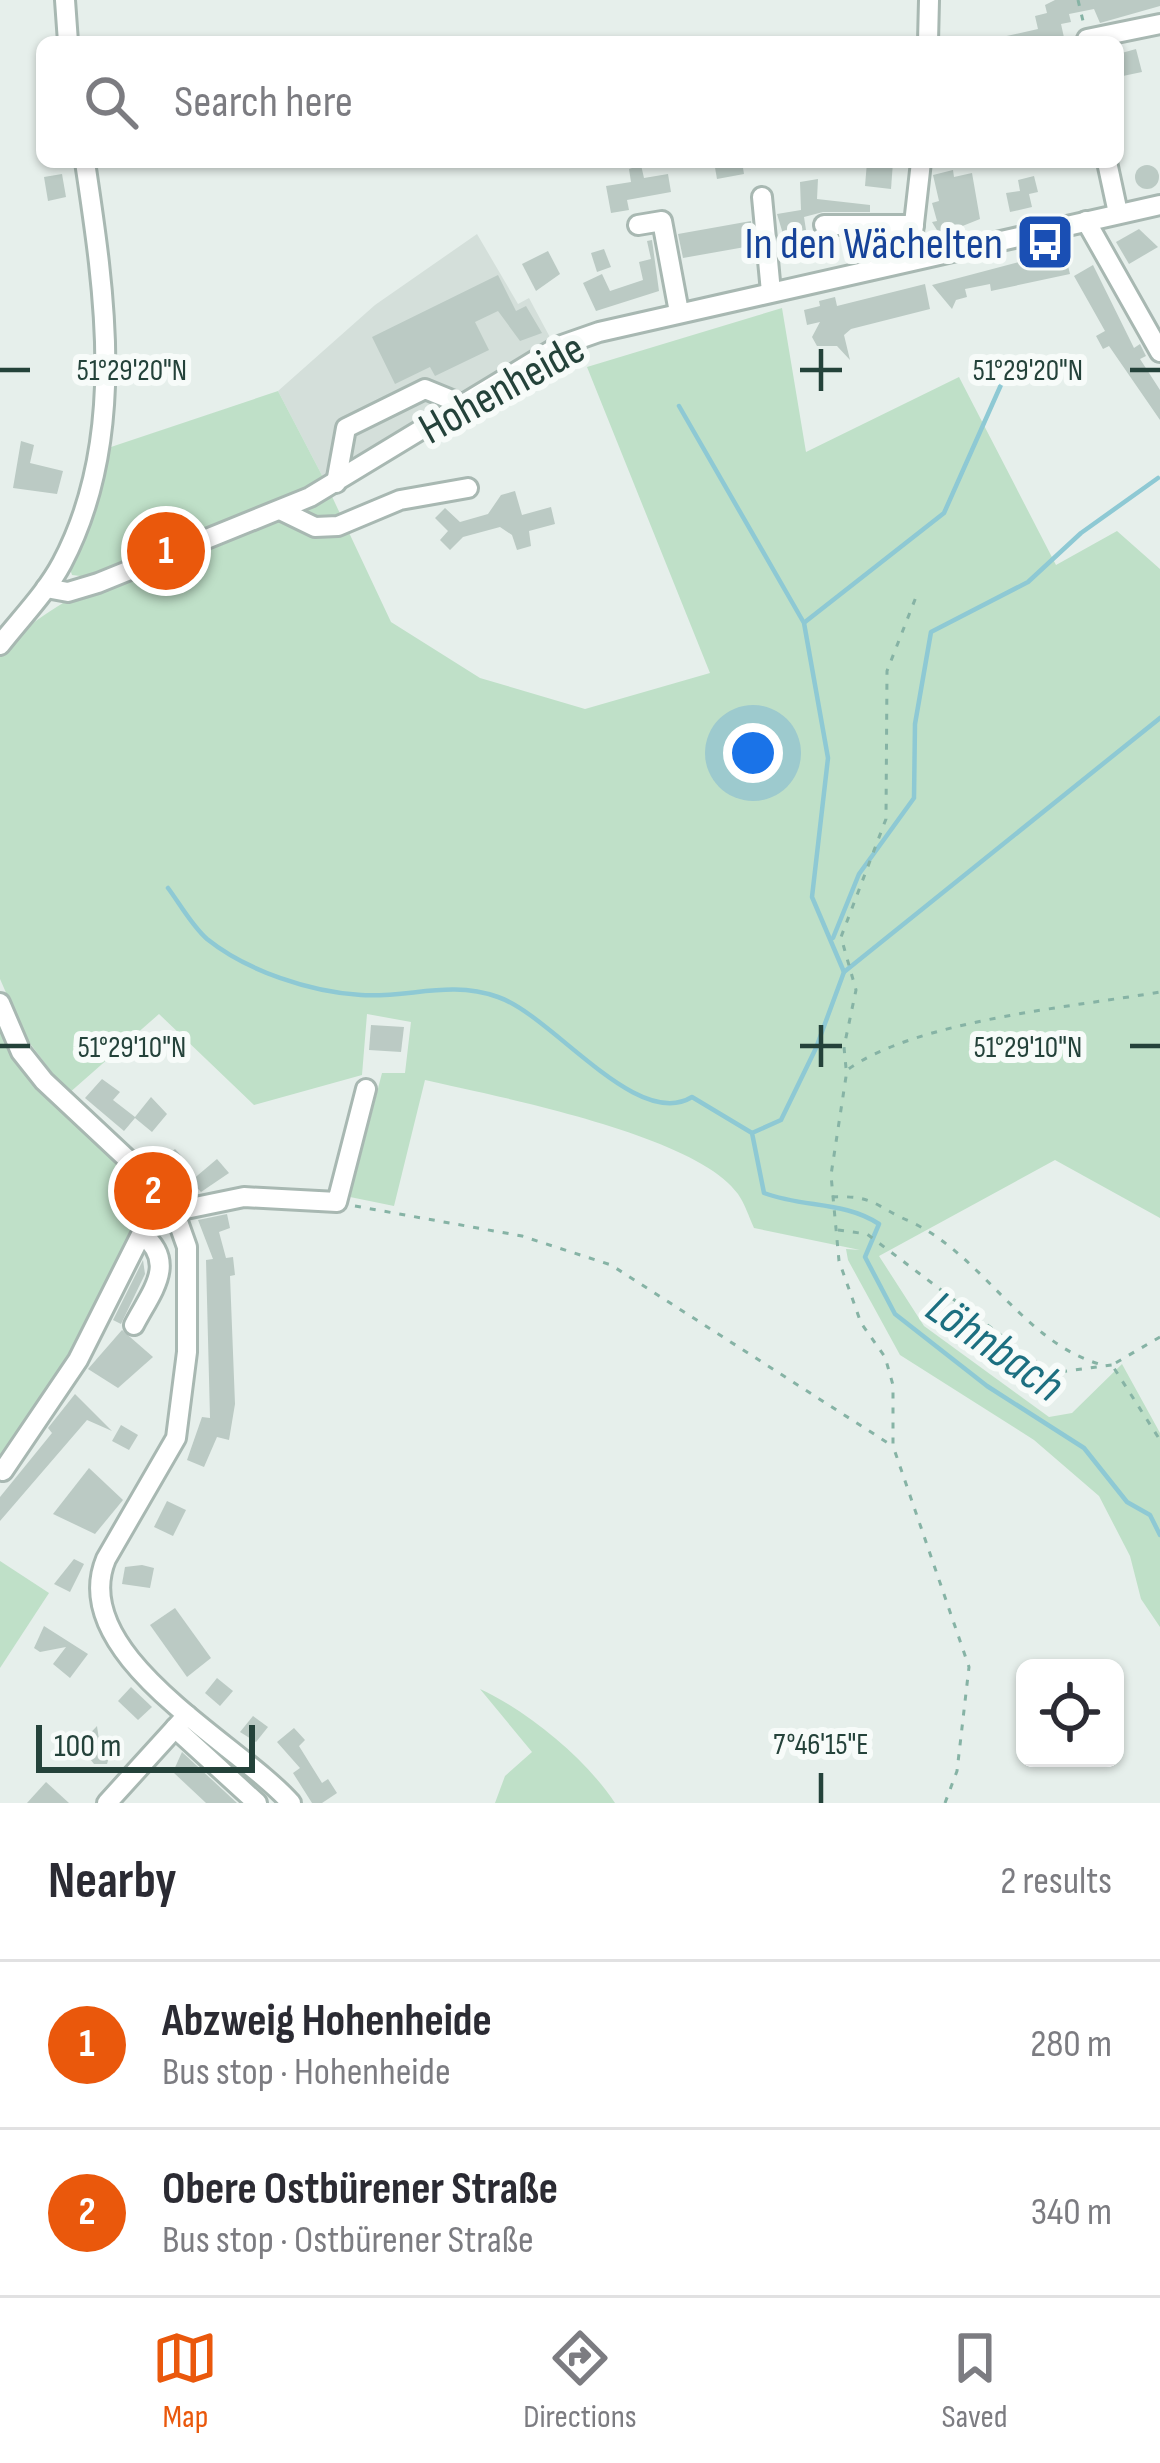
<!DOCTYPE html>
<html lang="en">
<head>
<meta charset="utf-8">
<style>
  body { margin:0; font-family:"Sofia Sans Condensed",sans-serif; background:#f2f2f3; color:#2b2b33 }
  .controls { position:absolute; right:36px; bottom:36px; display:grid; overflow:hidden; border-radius:18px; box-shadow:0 3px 9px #0004 }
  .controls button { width:108px; height:108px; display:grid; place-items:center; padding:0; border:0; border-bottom:3px solid #e1e1e2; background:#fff; color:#2b2b33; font:60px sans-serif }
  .scale { position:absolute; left:36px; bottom:30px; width:219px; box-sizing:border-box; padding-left:12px; border:6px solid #24423a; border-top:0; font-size:33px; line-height:42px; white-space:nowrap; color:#24423a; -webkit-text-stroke:9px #f7fbf9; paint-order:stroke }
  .you { position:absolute; left:753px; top:753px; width:42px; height:42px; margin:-30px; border:9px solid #fff; border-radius:50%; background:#1a73e8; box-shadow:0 0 0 18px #1a73e833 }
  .badge { display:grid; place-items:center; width:78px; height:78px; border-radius:50%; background:#ea580c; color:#fff; font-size:39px; font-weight:700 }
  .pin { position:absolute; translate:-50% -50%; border:6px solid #fff; box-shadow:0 3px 12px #0006 }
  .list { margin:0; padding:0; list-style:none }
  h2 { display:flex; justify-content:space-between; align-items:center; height:156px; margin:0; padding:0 48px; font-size:51px }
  h2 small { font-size:39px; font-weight:400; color:#7c7c81 }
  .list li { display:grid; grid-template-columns:78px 1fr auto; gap:36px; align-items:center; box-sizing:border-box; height:168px; padding:0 48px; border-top:3px solid #e1e1e2 }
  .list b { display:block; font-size:45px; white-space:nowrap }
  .list p { margin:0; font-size:39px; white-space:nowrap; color:#7c7c81 }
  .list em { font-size:39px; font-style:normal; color:#7c7c81 }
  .icon { flex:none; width:66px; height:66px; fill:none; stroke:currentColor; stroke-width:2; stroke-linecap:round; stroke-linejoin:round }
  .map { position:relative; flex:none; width:1160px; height:1803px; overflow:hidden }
  .search { position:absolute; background:#fff; box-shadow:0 3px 9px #0004; left:36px; right:36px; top:36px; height:132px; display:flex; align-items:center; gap:30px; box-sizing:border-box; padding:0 42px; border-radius:18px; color:#7c7c81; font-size:45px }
  .sheet { height:492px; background:#fff }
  nav { display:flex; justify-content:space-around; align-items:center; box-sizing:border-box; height:168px; border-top:3px solid #e1e1e2; background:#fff; font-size:33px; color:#7c7c81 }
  nav a { display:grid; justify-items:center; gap:6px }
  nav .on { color:#ea580c }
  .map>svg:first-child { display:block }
  .built { fill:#d4dfda }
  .green { fill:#bfe0c8 }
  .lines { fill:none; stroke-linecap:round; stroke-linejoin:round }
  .stream { stroke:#8ec9d4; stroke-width:4.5 }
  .building { fill:#bbcac4 }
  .minor-casing { stroke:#a8b8b2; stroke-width:24 }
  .path { stroke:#86b3a5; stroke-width:3; stroke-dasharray:6 9; stroke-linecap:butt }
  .minor { stroke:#fff; stroke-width:18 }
  .ticks { fill:none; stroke:#24423a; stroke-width:4.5 }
  .labels { text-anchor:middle; stroke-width:12; stroke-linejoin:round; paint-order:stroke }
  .transit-label { font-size:45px; fill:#164399; stroke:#f7fbf9; text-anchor:end }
  .street-label { font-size:45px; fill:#24423a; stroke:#f7fbf9 }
  .water-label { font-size:48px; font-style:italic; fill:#1c6f80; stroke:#f7fbf9 }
  .ticks-label { font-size:30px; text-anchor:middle; fill:#24423a; stroke:#f7fbf9; stroke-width:12; stroke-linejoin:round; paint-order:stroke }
</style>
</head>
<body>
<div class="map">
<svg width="1160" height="1803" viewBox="0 0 1160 1803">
  <rect width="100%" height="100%" fill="#e6efeb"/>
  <polygon class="built" points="477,234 518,304 529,298 553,343 327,485 278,391 375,305"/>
  <g class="green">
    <path d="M782 308 806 452 959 377 1056 565 1117 531 1160 569V1218L1055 1160 879 1256 924 1326 1049 1417 1072 1413 1122 1364 1160 1433V1627L1141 1599 1130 1556 1099 1496 1034 1440 900 1355 848 1260 846 1249 860 1250 754 1228C749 1217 745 1204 738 1194 698 1135 495 1096 425 1080L394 1206 350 1197 382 1073H405L411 1022 367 1014 362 1075 254 1105 159 1014 68 1094 26 1038 0 979V656C52 583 242 525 328 488L391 622 480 678 585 709 710 673 587 367Z"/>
    <polygon points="278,391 327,485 88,577 72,575 69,566 105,449"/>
    <path d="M0 1031C33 1098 99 1142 156 1188L57 1386 0 1468Z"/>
    <polygon points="0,1561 49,1593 0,1668"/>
    <path d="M480 1689C528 1711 586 1759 615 1803H495L505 1776 532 1752Z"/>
  </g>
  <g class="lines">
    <g class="stream">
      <path d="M679 406 804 623 828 758 812 897 844 972 816 1048 781 1120 752 1133 764 1193C804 1208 844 1201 879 1224L865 1257 895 1314 987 1386 1084 1448 1127 1502 1150 1515 1160 1535"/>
      <polyline points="805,622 944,513 1004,378"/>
      <path d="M168 888C180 904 192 926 207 939 247 971 310 992 361 995 410 998 449 980 498 997 553 1016 637 1131 692 1097L752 1133"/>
      <polyline points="833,938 859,874 914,798 915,724 931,632 1028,582 1081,533 1158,478"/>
      <polyline points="844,972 1160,718"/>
    </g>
  </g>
  <g class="building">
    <polygon points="1055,0 1160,0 1160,6 1100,23 1094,9 1069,14 1071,22 1061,24 1065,42 1002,42 1002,37 1038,29 1035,16 1047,13 1045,5"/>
    <polygon points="1136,49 1142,72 1118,77 1118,54"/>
    <polygon points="714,162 742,162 744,174 717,179"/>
    <polygon points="867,162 893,162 891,189 865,186"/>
    <circle cx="1147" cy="177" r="12"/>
    <polygon points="641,165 644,178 668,174 671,192 627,200 629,210 611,213 606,186 631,182 629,169"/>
    <polygon points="953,170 954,177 972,173 980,219 940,235 932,222 937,221 932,203 939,201 933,175"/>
    <polygon points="62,174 66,197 48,201 44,177"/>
    <polygon points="1034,176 1038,192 1029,194 1032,207 1010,212 1006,193 1020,191 1018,180"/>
    <polygon points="818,179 817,199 870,205 870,212 823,212 804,217 806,230 783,234 777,214 801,210 800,182"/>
    <polygon points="751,221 753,250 745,251 745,247 683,258 678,234"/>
    <polygon points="1139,229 1158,247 1129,264 1116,242"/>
    <polygon points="897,238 895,249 849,262 844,245"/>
    <polygon points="652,240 659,291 596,311 583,283 602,274 610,291 643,280 639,262 651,259 647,241"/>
    <polygon points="604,249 611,267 597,272 591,253"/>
    <polygon points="1064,250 1070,274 991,291 990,284 965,289 967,297 956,300 952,309 932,285"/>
    <polygon points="548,251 560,274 536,291 522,264"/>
    <polygon points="1093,265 1134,348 1140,344 1146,356 1140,359 1160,390 1160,420 1109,346 1103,349 1096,336 1105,331 1074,276"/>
    <polygon points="498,275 516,311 526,306 542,333 520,341 498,311 475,322 489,350 435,376 430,367 395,384 372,337"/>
    <polygon points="925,284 930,309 851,329 844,335 850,360 837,346 817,346 812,337 820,322 807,325 804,310 820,306 819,301 835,297 837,306"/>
    <polygon points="21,441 34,445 30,463 63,471 57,494 13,488"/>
    <polygon points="515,491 522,515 551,507 555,524 529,531 531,546 517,550 512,535 500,527 463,537 450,550 440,540 448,531 435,518 445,508 460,522 488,514 501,495"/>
    <polygon points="371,1025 404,1027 401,1052 369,1050"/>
    <polygon points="102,1079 120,1092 113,1100 135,1117 151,1097 167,1114 152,1132 135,1118 124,1131 85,1098"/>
    <polygon points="175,1149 189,1164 175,1177 161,1161"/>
    <polygon points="217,1159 229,1173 201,1192 191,1181"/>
    <polygon points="227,1214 230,1228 219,1232 226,1258 233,1257 235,1275 230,1276 235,1404 229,1440 217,1437 204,1467 187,1460 202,1417 210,1418 206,1260 213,1259 198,1220"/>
    <polygon points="143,1260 145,1274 121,1324 113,1320"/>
    <polygon points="122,1330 153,1357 118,1388 88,1369"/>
    <polygon points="75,1394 112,1431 87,1420 0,1521 0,1497 52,1433 48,1428"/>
    <polygon points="121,1425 138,1435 129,1450 112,1441"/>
    <polygon points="89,1468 123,1500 95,1534 53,1514"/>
    <polygon points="167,1501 186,1510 173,1536 154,1527"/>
    <polygon points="74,1559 84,1564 70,1592 54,1584"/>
    <polygon points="142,1565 154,1568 150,1588 122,1584 125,1567"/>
    <polygon points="175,1608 211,1658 187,1677 150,1625"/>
    <polygon points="44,1626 88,1654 70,1678 53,1664 66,1647 40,1652 34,1648"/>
    <polygon points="217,1678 233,1691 220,1706 205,1693"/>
    <polygon points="131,1687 152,1707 138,1720 118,1701"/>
    <polygon points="253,1716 268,1727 256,1742 240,1732"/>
    <polygon points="97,1726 99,1740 112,1747 107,1764 94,1764 79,1745"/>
    <polygon points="294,1728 305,1740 299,1746 322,1783 328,1779 337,1793 322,1803 312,1803 293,1773 300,1768 277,1742"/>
    <polygon points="182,1752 237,1803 206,1803 173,1772"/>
    <polygon points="46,1782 69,1803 27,1803"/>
  </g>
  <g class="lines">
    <g class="minor-casing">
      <g id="minor">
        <polyline points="65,0 68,42"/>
        <polyline points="1087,39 1160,24"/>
        <polyline points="928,42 929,0"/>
        <polyline points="1107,162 1118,213"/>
        <polyline points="762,197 771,292"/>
        <polyline points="1086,221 1160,352"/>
        <polyline points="638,225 662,221 679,312"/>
        <polyline points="824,225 914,225"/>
        <polyline points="910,259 921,162"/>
        <polyline points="336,483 346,428 425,389 464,405"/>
        <polyline points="280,510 315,527 338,526 400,500 468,488"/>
        <polyline points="46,588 68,592 98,583 310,497 559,346 599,332 1160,205"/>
        <path d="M0 645C21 618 46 593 62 563 127 440 105 294 85 162"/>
        <path d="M0 1003 21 1052 44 1081 170 1199 187 1247V1352L176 1438 106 1559C66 1655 238 1743 291 1803"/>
        <polyline points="176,1211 244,1197 337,1202 366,1089"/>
        <path d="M134 1325C151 1292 178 1263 142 1234"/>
        <polyline points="3,1471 78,1360 163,1191"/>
        <polyline points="175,1728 257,1803"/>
        <polyline points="107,1803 187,1715"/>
      </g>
    </g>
    <g class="path">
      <polyline points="1078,0 1083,21"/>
      <polyline points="846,1068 844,1047 856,990 841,937 886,819 887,671 916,597"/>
      <path d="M832 1197C875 1195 874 1206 909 1221 982 1254 1022 1341 1099 1364"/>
      <polyline points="355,1206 522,1236 611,1265 891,1445"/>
      <polyline points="838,1230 867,1234 1051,1373 1112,1365"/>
      <polyline points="1160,1337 1112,1365 1160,1440"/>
      <path d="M945 1803 957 1771 969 1667 893 1446V1385L885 1357 861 1323 839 1261 831 1175 847 1070C917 1020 1073 1007 1160 992"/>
    </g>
    <use href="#minor" class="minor"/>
  </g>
  <path class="ticks" d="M821 349V391M0 370H30M800 370H842M1130 370H1160M821 1025V1067M0 1046H30M800 1046H842M1130 1046H1160M821 1773V1803"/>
  <defs>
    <g id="bus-square" transform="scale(3)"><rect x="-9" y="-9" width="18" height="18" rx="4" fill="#1a4fb4" stroke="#f7fbf9"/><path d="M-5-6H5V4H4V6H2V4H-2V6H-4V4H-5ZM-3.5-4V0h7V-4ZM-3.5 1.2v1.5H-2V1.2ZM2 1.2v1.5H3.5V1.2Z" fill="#fff"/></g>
  </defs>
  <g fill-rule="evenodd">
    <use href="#bus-square" x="1045" y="242"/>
  </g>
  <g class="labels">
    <g class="transit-label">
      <text x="1003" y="258">In den Wächelten</text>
    </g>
    <g class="street-label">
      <text transform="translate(501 387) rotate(-29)" y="16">Hohenheide</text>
    </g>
    <g class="water-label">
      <text transform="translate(996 1345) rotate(35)" y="17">Löhnbach</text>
    </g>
  </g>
  <g class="ticks-label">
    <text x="132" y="380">51°29'20"N</text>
    <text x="1028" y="380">51°29'20"N</text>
    <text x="132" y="1057">51°29'10"N</text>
    <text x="1028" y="1057">51°29'10"N</text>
    <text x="821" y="1754">7°46'15"E</text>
  </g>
</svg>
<div class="controls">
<button><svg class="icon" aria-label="locate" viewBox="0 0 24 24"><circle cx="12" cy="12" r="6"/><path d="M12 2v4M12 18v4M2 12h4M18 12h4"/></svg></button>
</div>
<div class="scale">100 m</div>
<div class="you"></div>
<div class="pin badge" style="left:166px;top:551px">1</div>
<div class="pin badge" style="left:153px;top:1191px">2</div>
<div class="search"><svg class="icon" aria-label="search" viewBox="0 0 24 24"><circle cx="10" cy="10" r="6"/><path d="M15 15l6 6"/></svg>Search here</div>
</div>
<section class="sheet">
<h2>Nearby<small>2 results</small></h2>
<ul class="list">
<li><span class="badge">1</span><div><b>Abzweig Hohenheide</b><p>Bus stop · Hohenheide</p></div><em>280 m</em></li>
<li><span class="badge">2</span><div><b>Obere Ostbürener Straße</b><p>Bus stop · Ostbürener Straße</p></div><em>340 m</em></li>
</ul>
</section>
<nav>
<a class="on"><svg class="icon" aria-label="map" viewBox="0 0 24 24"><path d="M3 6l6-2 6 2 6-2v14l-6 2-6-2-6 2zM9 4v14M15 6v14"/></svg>Map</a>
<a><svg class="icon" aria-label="directions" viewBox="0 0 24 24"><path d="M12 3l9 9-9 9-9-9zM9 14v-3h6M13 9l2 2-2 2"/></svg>Directions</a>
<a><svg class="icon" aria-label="saved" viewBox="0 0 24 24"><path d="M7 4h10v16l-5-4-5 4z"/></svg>Saved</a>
</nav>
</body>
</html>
